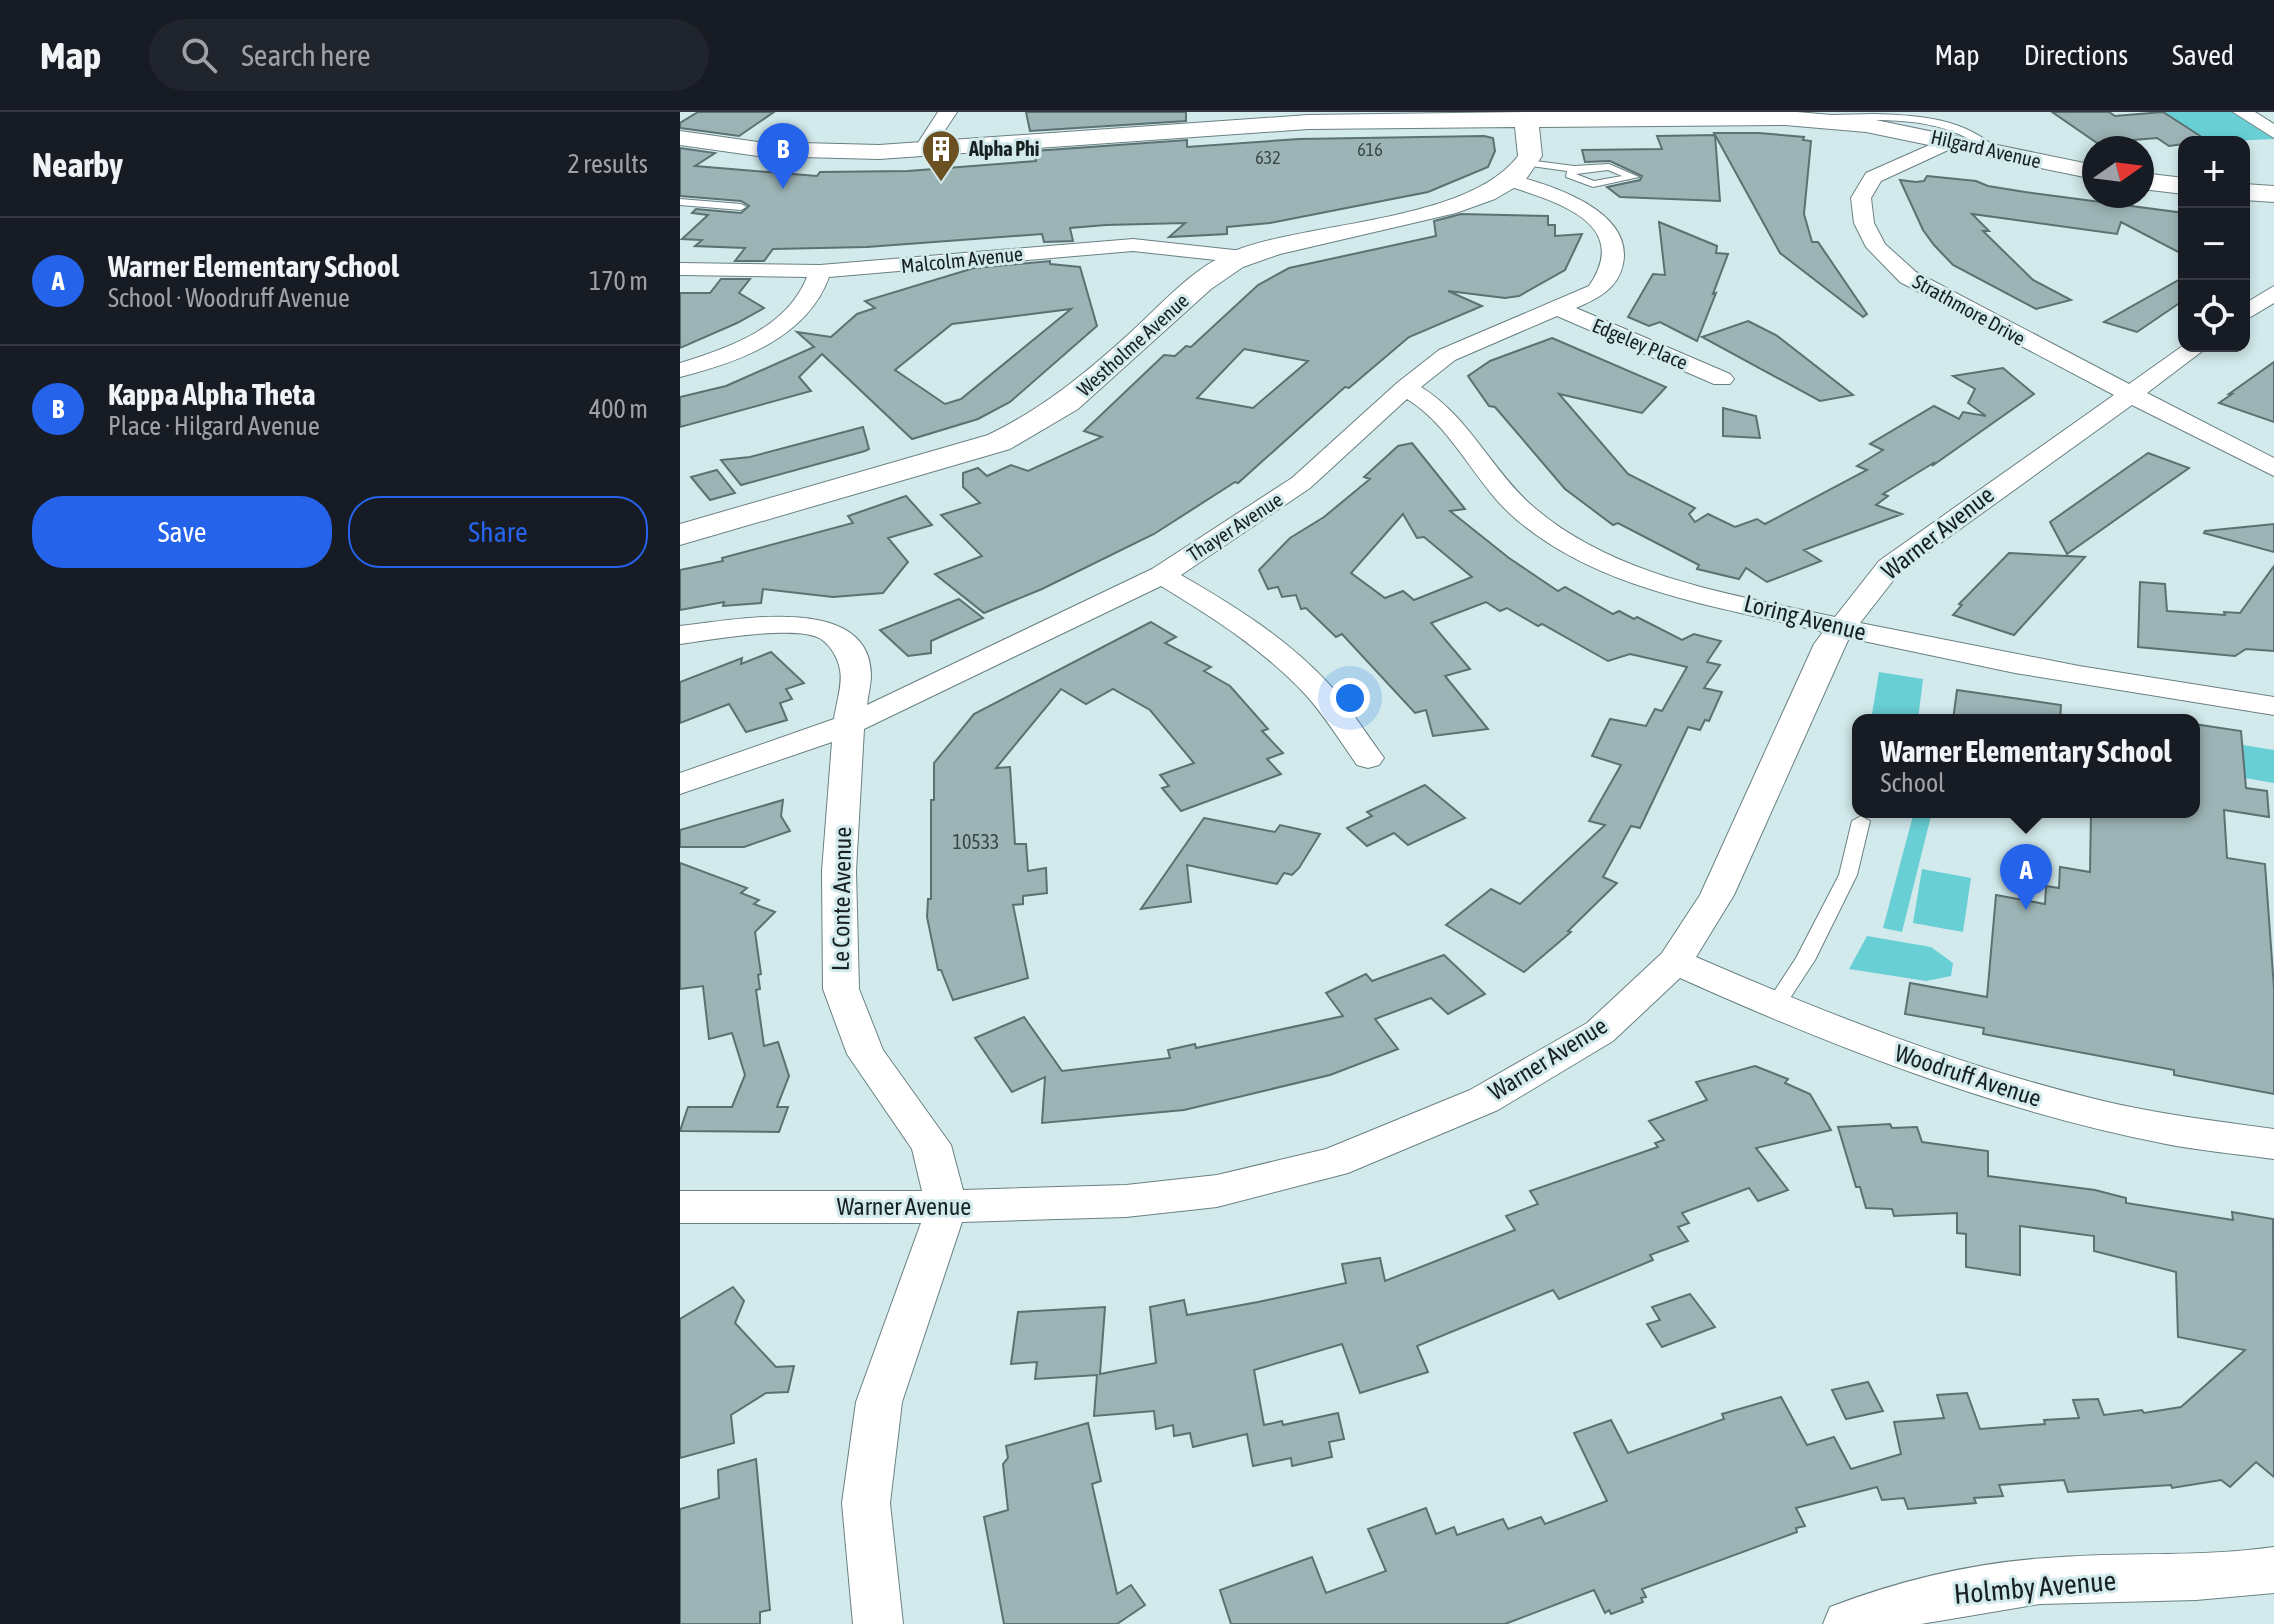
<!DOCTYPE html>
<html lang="en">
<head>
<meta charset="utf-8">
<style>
  body { margin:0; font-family:"Asap Condensed",sans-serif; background:#20242c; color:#f1f3f6 }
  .controls { position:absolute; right:24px; top:24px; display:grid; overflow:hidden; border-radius:16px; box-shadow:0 4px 12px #0003 }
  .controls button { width:72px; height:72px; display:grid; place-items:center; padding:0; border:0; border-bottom:2px solid #363941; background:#171b24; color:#f1f3f6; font:40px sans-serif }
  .compass { position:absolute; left:1402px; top:24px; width:72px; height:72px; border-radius:50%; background:#171b24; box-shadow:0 4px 12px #0003; rotate:76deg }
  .you { position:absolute; left:670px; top:586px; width:28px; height:28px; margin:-20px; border:6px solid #fff; border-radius:50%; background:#1a73e8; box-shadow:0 0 0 12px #1a73e833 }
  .badge { display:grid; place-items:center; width:52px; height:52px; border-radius:50%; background:#2563eb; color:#fff; font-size:26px; font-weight:700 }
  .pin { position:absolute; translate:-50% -66px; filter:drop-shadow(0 2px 4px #0008) }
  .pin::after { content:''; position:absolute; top:42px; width:28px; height:24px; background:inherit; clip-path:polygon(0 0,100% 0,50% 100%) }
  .popup { position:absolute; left:1172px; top:602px; width:348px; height:104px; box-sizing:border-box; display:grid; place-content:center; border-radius:16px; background:#171b24; filter:drop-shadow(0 2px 6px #0005); font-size:26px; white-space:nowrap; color:#9ea1a6 }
  .popup b { font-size:30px; color:#f1f3f6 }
  .popup::after { content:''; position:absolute; left:50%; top:100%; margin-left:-16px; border:16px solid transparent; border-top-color:#171b24 }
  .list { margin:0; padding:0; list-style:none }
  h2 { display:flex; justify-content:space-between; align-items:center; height:104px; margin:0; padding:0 32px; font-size:34px }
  h2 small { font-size:26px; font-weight:400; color:#9ea1a6 }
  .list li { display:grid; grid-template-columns:52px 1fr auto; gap:24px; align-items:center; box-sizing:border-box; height:128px; padding:0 32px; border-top:2px solid #363941 }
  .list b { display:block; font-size:30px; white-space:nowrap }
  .list p { margin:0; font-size:26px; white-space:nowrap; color:#9ea1a6 }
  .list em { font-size:26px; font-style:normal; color:#9ea1a6 }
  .actions { display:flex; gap:16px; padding:24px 32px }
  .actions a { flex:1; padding:18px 0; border:2px solid #2563eb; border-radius:32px; text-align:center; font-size:28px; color:#2563eb }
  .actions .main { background:#2563eb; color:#fff }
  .icon { flex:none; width:44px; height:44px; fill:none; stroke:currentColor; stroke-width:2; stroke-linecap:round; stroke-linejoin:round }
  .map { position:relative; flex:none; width:1594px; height:1512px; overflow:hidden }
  header { display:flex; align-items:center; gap:48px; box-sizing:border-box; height:112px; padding:0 40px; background:#171b24; border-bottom:2px solid #363941 }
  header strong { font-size:38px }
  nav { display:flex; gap:44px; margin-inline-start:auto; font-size:28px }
  .search { width:560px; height:72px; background:#20242c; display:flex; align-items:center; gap:20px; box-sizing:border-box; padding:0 28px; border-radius:44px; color:#9ea1a6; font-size:30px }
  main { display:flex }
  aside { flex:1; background:#171b24 }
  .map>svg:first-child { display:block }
  .green { fill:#68cfd5 }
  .building { fill:#9db4b6; stroke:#5b7172; stroke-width:2; fill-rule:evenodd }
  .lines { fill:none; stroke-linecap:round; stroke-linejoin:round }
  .service-casing { stroke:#6a8082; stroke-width:2 }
  .minor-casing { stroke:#6a8082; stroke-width:2 }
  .tertiary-casing { stroke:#6a8082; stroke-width:2 }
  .service { fill:#fff; fill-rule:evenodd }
  .minor { fill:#fff; fill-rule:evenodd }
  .tertiary { fill:#fff; fill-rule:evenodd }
  .labels { text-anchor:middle; stroke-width:6; stroke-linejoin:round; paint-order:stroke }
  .far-number-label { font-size:18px; fill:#394646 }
  .far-poi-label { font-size:20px; font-weight:bold; fill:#182121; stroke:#d2eaec; text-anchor:start }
  .far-street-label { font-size:20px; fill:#182121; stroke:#d2eaec }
  .number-label { font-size:20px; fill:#394646 }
  .street-label { font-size:24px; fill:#182121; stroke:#d2eaec }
  .near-street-label { font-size:28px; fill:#182121; stroke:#d2eaec }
</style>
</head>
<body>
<header>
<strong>Map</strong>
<div class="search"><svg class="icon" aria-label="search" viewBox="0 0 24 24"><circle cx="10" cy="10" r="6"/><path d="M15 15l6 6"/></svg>Search here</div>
<nav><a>Map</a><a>Directions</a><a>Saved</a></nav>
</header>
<main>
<aside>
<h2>Nearby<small>2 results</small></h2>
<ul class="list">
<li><span class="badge">A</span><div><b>Warner Elementary School</b><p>School · Woodruff Avenue</p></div><em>170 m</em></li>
<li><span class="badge">B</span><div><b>Kappa Alpha Theta</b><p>Place · Hilgard Avenue</p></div><em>400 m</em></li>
</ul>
<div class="actions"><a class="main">Save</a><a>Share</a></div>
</aside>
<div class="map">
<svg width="1594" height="1512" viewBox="0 0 1594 1512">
  <rect width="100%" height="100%" fill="#d2eaec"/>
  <g class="green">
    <polygon points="1483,0 1552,0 1594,27 1529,30"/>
    <polygon points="1199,560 1243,567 1238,608 1192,602"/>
    <polygon points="1563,633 1594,638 1594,671 1565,666"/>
    <polygon points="1234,700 1252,700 1222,820 1203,816"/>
    <polygon points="1242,757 1291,766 1283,820 1233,811"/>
    <polygon points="1187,824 1251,835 1273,851 1271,864 1246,869 1169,857"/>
  </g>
  <g class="building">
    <polygon points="18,0 94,0 59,24 0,16 0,11"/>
    <polygon points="346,0 506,0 506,9 350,19"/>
    <polygon points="1372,0 1429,0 1435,4 1483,0 1528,29 1489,34 1477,26 1417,31"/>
    <polygon points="1034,21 1079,21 1124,25 1123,28 1131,29 1124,102 1132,130 1138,130 1187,202 1183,205 1100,141"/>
    <polygon points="1035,23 1040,89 940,85 927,75 960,68 962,64 930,49 905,50 902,38 982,37 977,24"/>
    <polygon points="804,24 813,26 815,39 808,55 748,80 590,111 547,115 547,122 489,125 505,111 426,113 390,116 393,129 364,130 362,122 187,135 93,137 84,149 55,149 65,136 15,134 22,128 2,127 28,103 12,101 16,97 61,101 69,94 61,89 0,84 0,36 35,41 15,54 137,64 140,60 228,59 356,49 354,39 507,28 507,35 619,27"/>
    <polygon points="1247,64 1296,69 1308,74 1345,80 1504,101 1504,143 1441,110 1437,122 1292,102 1309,119 1303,119 1353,168 1391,188 1356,197 1273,153 1254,133 1243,118 1220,68 1236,70 1244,69"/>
    <path d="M781 102 868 104V113H875V124L902 122 885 158 839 184 825 186 768 179 802 194 729 225 669 276 665 275 558 371 555 370 474 422 362 477 304 501 255 462 302 444 261 403 300 391 283 375V361L298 356 307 364 331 353 348 359 422 325 404 319 484 243 495 244 506 234 511 235 578 173 609 156 756 124 754 109ZM564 237 628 249 573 296 517 286Z"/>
    <polygon points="979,110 1037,134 1036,141 1048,142 1033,182 1036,181 1017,229 980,210 969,214 948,205 973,162 985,163"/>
    <path d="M370 149V152L400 155 417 214 330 290 298 307 232 327 142 242 119 265 131 279 0 315V285L46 274 134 235 117 220 151 225 177 202 195 196 185 189 294 156ZM391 197 281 287 265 292 215 258 272 212Z"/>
    <polygon points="1504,165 1504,188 1457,220 1424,210"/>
    <polygon points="41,167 70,167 59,181 84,196 57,211 0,236 0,181 30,181"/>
    <polygon points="1068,209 1096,223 1173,283 1140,289 1022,225"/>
    <polygon points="872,226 986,275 962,301 879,282 948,362 1015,396 1009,402 1015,410 1028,402 1055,415 1077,407 1085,412 1187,358 1177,354 1203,338 1190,332 1254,294 1279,307 1283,300 1306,304 1288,291 1295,277 1273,264 1323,256 1354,282 1252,354 1255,350 1203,382 1208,384 1196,393 1222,402 1124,438 1141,449 1087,470 1066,456 1059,467 1017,457 1019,453 961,423 938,411 933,413 885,377 815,295 809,294 788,264 810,249"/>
    <polygon points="1594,250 1594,310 1539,291 1552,282 1549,282"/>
    <polygon points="1043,296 1076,304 1080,326 1043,324"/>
    <polygon points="183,315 189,337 185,339 61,373 41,348 70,345"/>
    <path d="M732 331 785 397 770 399 829 446 878 479 885 475 933 502 939 499 954 507 957 505 1002 528 1014 522 1041 529 1027 550 1040 553 1024 576 1042 580 1029 609 1025 608 1020 618 1008 615 960 716 951 714 923 765 937 771 888 819 891 820 844 860 766 813 811 777 840 792 925 713 909 709 941 653 912 644 930 607 966 614 975 597 982 599 1007 555 950 542 928 549 862 512 858 514 827 496 820 499 806 490 751 511 790 557 765 564 808 617 753 624 746 598 735 601 662 522 656 525 626 496 621 497 616 483 602 485 598 475 588 477 579 458 610 426 644 405 690 367 684 365 718 334ZM723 402 737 426 744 425 792 465 734 488 723 479 705 486 671 461Z"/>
    <polygon points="1468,341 1509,356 1387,442 1370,410"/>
    <polygon points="37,358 55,381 30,388 11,365"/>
    <polygon points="226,384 252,413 208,426 228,450 203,481 153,485 83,477 81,491 43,494 44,490 0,498 0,458 43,449 42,446 173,411 168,404"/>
    <polygon points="1594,412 1594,440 1524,421 1525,419"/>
    <polygon points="1329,441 1405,445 1334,523 1273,503 1282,493 1279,492"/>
    <polygon points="1594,454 1594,539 1566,537 1555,544 1458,535 1460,470 1485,472 1487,499 1545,503 1544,500 1560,501"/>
    <polygon points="279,487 303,506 251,529 251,541 228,544 200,518"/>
    <polygon points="471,510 496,525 485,531 531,555 524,559 550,574 588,617 582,619 603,641 587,647 601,662 501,699 482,676 489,674 480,663 514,651 470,598 433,577 406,592 381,577 316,656 330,655 335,732 346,732 348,759 366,756 367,781 343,784 343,792 333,793 348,866 273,888 261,858 258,858 247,805 248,787 251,787 251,688 254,688 254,651 294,602"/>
    <polygon points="91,540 124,571 106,577 112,587 100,591 107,608 66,620 49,592 0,611 0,570 62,546 61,552"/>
    <polygon points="1277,578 1381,593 1380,608 1273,608"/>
    <polygon points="1514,612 1561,619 1566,676 1587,679 1589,705 1544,698 1547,746 1585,752 1594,876 1594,982 1494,963 1494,958 1303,922 1304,916 1225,902 1230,871 1307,885 1316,783 1365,792 1366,774 1379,776 1380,755 1410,760 1411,700 1514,700"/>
    <polygon points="745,673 785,706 728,733 714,721 687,734 667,716 692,704 687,700"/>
    <polygon points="103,688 101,704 110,719 64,735 0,735 0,718"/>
    <polygon points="524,706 595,720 600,713 640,722 619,756 612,763 604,761 597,772 507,753 511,790 461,797"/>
    <polygon points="0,751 67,776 61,781 79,788 74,792 95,800 75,820 81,862 78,863 80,877 76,878 84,934 98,930 109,964 97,995 108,995 99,1020 0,1019 8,995 52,995 65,963 52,921 29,927 23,874 0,877"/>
    <polygon points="764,843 805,882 768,902 751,886 695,907 718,937 650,963 504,998 362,1011 365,965 332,980 295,926 344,905 382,959 490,946 488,938 515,932 516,936 663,904 646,881 686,862 692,869"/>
    <polygon points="1075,954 1108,967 1105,971 1130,982 1151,1018 1076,1036 1108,1078 1078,1089 1069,1076 1002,1101 1009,1111 998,1115 1008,1129 970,1143 973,1148 879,1187 873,1178 737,1234 748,1260 680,1281 662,1232 574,1258 584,1313 602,1309 603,1313 658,1301 664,1327 649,1330 652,1345 612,1354 611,1346 573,1354 567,1322 513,1335 510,1321 494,1324 493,1313 476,1317 474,1299 414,1304 417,1263 355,1267 357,1250 331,1252 338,1200 425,1195 420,1262 476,1251 470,1195 504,1188 507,1203 578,1190 666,1171 662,1152 700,1146 705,1169 835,1118 826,1104 858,1092 850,1079 978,1035 975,1031 984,1028 969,1009 1027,988 1016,970"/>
    <polygon points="1210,1012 1212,1016 1237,1015 1242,1030 1308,1039 1308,1064 1415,1078 1446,1086 1446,1091 1553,1108 1552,1100 1593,1107 1594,1365 1576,1350 1550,1375 1541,1368 1492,1376 1491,1373 1388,1380 1384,1368 1319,1373 1323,1384 1294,1386 1296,1391 1228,1397 1224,1386 1202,1388 1197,1375 1116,1396 1125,1414 1116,1416 1117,1420 962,1477 966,1485 961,1486 963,1490 931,1502 929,1498 925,1501 914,1478 825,1512 551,1512 540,1478 632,1445 646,1481 706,1459 688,1417 746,1396 756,1422 774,1415 777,1423 823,1407 828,1417 861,1405 865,1412 927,1389 894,1321 931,1308 948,1341 1044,1307 1042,1302 1101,1285 1127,1333 1154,1325 1171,1357 1221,1342 1214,1310 1264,1306 1257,1283 1287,1281 1300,1317 1365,1312 1364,1308 1399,1306 1393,1288 1418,1287 1424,1303 1462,1298 1464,1301 1501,1295 1565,1238 1498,1225 1496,1160 1414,1139 1414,1124 1340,1114 1340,1163 1286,1155 1286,1122 1277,1121 1277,1101 1214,1104 1212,1097 1186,1096 1180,1075 1176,1075 1158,1015"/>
    <polygon points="53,1175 64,1189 55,1211 96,1255 114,1254 108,1280 86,1281 51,1303 54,1331 0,1346 0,1207"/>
    <polygon points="1010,1182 1035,1215 982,1235 967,1212 980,1208 972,1195"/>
    <polygon points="1188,1270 1203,1299 1166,1307 1152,1278"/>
    <polygon points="408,1311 421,1369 412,1372 437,1482 451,1473 465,1493 437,1512 324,1512 304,1405 328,1398 323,1352 328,1346 326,1334"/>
    <polygon points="76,1347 90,1498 80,1500 80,1512 0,1512 0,1397 39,1386 38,1358"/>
  </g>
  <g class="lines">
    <g class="service-casing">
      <g id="service">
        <path d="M1193 2C1237 3 1286 6 1319 39L1310 41C1265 4 1207 7 1151 9L1146 6 1151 3Z"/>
        <path d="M848 48 894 54 929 52 959 65 913 75 886 65 887 59 844 53V49ZM928 58 942 64 914 69 896 62Z"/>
        <polygon points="0,87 61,92 66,95 61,98 0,93"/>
        <polygon points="1181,704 1190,709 1177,763 1135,848 1103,897 1089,897 1086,892 1116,846 1159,763 1172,709"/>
      </g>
    </g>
    <g class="minor-casing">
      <g id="minor">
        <polygon points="258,0 277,0 250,41 236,41 234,37"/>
        <polygon points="1553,0 1575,0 1594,12 1594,26"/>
        <path d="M1272 23 1279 25 1281 29 1279 33 1201 69 1191 86 1194 111 1205 132 1236 160 1449 272 1504 233 1529 234 1467 281 1594 346V364L1452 293 1219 461 1180 511 1399 554 1594 585V603L1335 561 1169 526 1054 783 1016 845C1147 902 1280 954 1419 988 1477 1002 1535 1009 1594 1017V1047C1558 1042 1522 1039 1486 1032 1317 999 1156 936 1000 866L933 929 818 998 668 1061 537 1095 446 1105 282 1110 222 1290 210 1391 223 1512H173L162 1391 176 1290 241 1111H0V1079H242L232 1037 167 942 143 877 142 759 152 630 0 682V661L154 607C156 592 163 572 160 558 158 546 151 534 141 527 118 512 29 528 0 532V514C50 509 190 479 191 563 191 573 188 583 187 593L472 457 612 366 717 271 759 238 909 174C953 110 874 89 825 73L822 69 832 63C872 73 954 99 943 152 938 177 917 187 896 196L1050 262 1054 267 1050 272H1034L877 204 775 248 741 275C787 303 810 355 849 391 931 465 1051 482 1155 505L1199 449 1434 283 1220 170 1186 135 1174 111 1171 86 1186 61ZM727 287C774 316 795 373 837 408 922 480 1040 494 1143 520L1134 532 1020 783 982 841 907 911 790 978 646 1037 537 1063 446 1073 283 1078 271 1033 203 938 179 877 176 759 184 617 481 474C532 505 584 538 625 582 645 604 660 629 677 653L688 656 699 653 704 646 699 639C682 616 667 591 647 570 605 525 553 493 501 463L630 376Z"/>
        <path d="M453 127 563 139 574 145 563 151 453 139 149 165C127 226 59 250 0 265V251C49 236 107 216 127 165L0 163V151L140 153Z"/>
        <polygon points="1594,174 1594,191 1564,209 1564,192"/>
        <path d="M1594 1435V1481L1516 1488 1360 1492 1241 1512H1143L1150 1495C1225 1466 1302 1449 1381 1445 1452 1440 1523 1445 1594 1435Z"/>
      </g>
    </g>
    <g class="tertiary-casing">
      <g id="tertiary">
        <path d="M846 0H1117L1186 6 1414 53V67L1186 20 1105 13 859 15 862 44 844 70 815 87 776 101 600 142 563 155 531 177 398 297 330 337 0 433V412L308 323C362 297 406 261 450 221 482 192 513 155 554 139 631 109 788 110 838 44L835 15 628 17 199 47 78 44 0 33V19L78 30 199 33 628 3Z"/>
        <polygon points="1462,61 1504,66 1504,82 1462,77"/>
        <polygon points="1564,72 1594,74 1594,90 1564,88"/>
      </g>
    </g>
    <use href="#service" class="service"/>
    <use href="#minor" class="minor"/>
    <use href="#tertiary" class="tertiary"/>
  </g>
  <defs>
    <g id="building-pin" transform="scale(2)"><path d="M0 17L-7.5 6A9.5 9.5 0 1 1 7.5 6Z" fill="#6b5022" stroke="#d2eaec"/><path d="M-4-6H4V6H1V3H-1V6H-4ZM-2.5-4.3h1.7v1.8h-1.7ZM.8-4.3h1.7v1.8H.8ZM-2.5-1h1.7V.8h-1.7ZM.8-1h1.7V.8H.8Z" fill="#fff"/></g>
  </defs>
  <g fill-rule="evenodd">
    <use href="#building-pin" x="261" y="37"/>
  </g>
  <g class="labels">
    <g class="far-number-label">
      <text x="690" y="44">616</text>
      <text x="588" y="52">632</text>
    </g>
    <g class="far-poi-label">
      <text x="289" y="44">Alpha Phi</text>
    </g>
    <g class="far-street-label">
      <text transform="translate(1306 37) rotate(13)" y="7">Hilgard Avenue</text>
      <text transform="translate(282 148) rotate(-6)" y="7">Malcolm Avenue</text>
      <text transform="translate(1289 198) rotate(29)" y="7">Strathmore Drive</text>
      <text transform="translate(960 232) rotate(23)" y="7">Edgeley Place</text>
      <text transform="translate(453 233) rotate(-42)" y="7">Westholme Avenue</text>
      <text transform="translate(555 415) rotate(-33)" y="7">Thayer Avenue</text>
    </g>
    <g class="number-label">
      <text x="296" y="737">10533</text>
    </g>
    <g class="street-label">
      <text transform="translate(1258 421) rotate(-38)" y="8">Warner Avenue</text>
      <text transform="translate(1125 506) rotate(14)" y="8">Loring Avenue</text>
      <text transform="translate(162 787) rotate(-89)" y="8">Le Conte Avenue</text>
      <text transform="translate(868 947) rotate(-32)" y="8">Warner Avenue</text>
      <text transform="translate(1288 964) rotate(18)" y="8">Woodruff Avenue</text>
      <text x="224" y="1103">Warner Avenue</text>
    </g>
    <g class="near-street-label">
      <text transform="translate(1355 1475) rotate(-5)" y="10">Holmby Avenue</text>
    </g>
  </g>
</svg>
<div class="controls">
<button>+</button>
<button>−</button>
<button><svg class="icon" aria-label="locate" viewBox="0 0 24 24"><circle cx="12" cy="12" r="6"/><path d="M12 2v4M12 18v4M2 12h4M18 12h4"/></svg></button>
</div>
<svg class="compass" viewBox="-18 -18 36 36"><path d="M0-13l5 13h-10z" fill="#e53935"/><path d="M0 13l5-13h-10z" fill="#9ea1a6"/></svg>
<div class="you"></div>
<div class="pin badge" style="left:1346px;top:798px">A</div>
<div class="popup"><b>Warner Elementary School</b>School</div>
<div class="pin badge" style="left:103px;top:77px">B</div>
</div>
</main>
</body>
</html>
